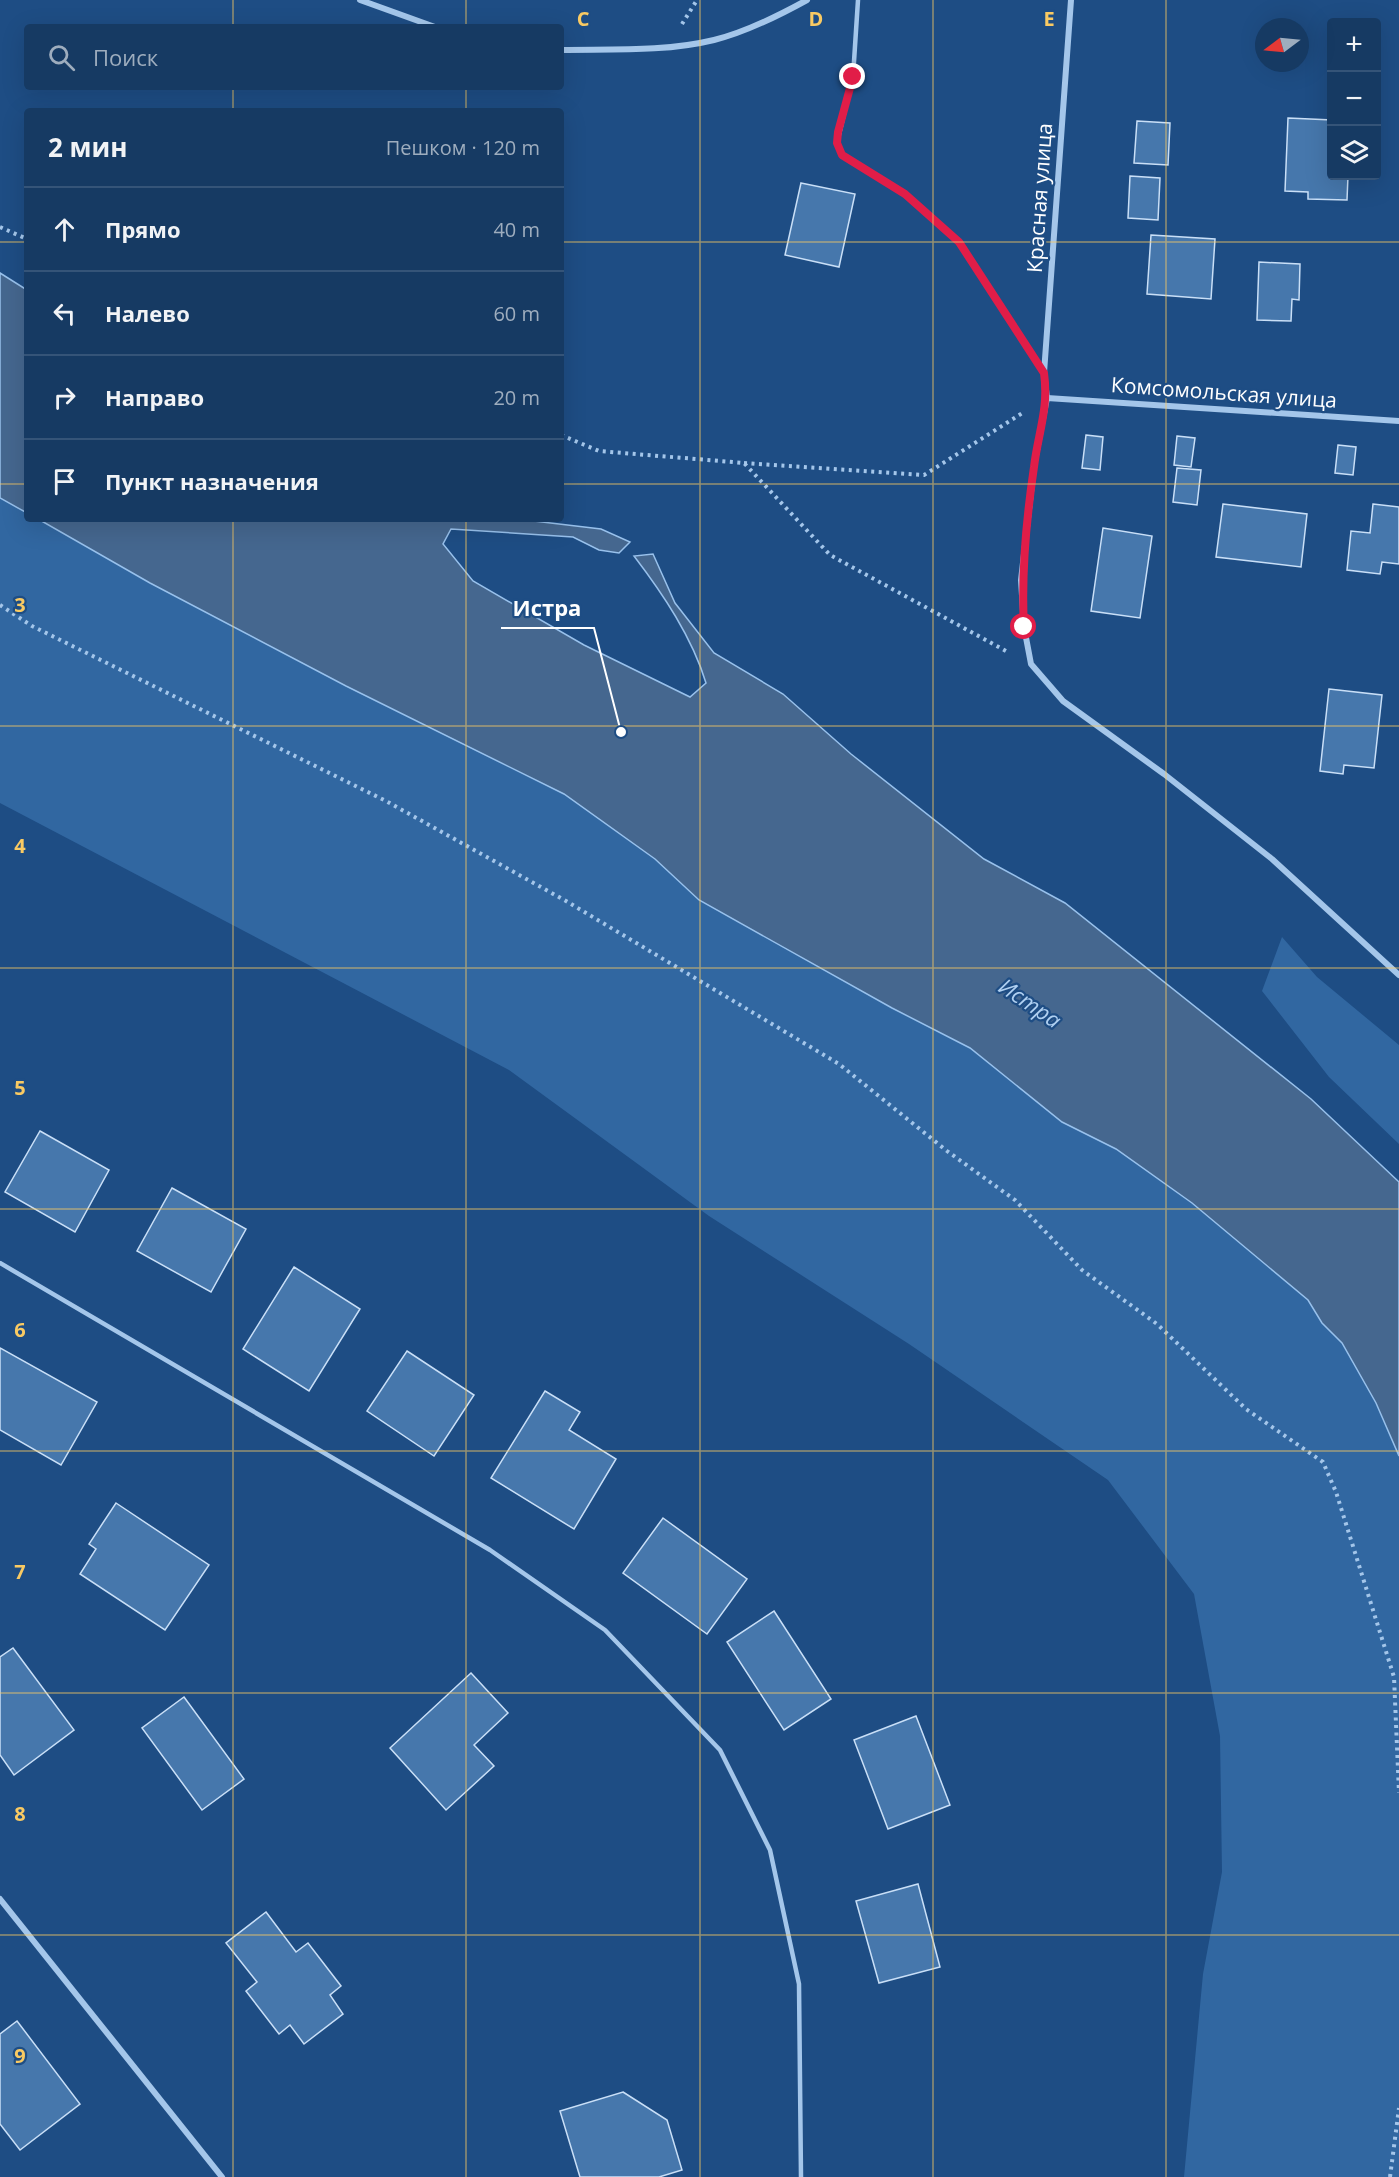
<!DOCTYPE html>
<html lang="ru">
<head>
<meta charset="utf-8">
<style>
  body { margin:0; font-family:"Open Sans",sans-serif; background:#1f4169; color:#f1f3f6 }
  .controls { position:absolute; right:18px; top:18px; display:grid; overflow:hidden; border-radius:6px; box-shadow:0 6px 24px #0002 }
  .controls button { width:54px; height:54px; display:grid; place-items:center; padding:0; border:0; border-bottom:2px solid #355478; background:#163a63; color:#f1f3f6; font:30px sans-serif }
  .compass { position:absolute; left:1255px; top:18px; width:54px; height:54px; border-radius:50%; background:#163a63; box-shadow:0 6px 24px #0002; rotate:254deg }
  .stop { position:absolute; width:18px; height:18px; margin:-14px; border:4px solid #e11d48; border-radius:50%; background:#fff }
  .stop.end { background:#e11d48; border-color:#fff; box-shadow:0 2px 6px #0008 }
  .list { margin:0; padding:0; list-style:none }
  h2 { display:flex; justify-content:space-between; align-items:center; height:78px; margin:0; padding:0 24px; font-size:26px }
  h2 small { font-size:20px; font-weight:400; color:#9eadbe }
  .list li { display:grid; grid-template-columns:39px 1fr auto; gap:18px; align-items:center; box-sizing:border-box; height:84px; padding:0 24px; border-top:2px solid #355478 }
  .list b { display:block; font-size:22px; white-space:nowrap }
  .list em { font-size:20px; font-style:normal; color:#9eadbe }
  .icon { flex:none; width:33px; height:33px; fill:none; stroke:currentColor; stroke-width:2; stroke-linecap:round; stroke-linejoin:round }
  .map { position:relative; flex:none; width:1399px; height:2177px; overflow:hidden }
  .search { position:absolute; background:#163a63; box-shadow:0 6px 24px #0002; left:24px; top:24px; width:540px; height:66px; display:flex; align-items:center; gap:15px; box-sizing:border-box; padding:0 21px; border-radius:6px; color:#9eadbe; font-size:22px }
  .panel { position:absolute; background:#163a63; box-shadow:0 6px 24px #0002; left:24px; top:108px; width:540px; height:414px; border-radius:6px }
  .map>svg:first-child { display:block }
  .green { fill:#3167a1 }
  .water { fill:#45678f; stroke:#98c1ec; stroke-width:1.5 }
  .building { fill:#4677ac; stroke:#c9dff7; stroke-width:1.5 }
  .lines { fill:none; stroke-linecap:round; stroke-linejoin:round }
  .path { stroke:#a4c6ea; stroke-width:4; stroke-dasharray:3 4.5; stroke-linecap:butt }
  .lane { stroke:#a4c6ea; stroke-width:4.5 }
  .street { stroke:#a4c6ea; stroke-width:6 }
  .route { stroke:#e11d48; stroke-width:8 }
  .grid { fill:none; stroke:#f9ca63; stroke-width:1.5; stroke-opacity:0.55 }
  .labels { text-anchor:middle; stroke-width:4.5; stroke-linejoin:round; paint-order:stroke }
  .street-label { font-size:21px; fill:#fff; stroke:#1e4d84 }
  .water-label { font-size:22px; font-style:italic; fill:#b0d0f1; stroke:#1e4d84 }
  .grid-label { font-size:20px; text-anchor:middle; font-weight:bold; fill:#f9ca63; stroke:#1e4d84; stroke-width:4.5; stroke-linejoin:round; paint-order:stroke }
  .leader { fill:none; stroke:#fff; stroke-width:2 }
  .callout-dot { fill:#fff; stroke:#1e4d84; stroke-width:2 }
  .callout-label { font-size:22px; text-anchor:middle; font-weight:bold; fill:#fff; stroke:#1e4d84; stroke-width:4.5; stroke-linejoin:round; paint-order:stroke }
</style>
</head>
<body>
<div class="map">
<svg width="1399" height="2177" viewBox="0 0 1399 2177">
  <rect width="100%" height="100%" fill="#1e4d84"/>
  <g class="green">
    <polygon points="0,498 27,513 27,519 38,519 150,583 346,686 564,794 655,859 699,900 892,1008 970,1048 1062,1122 1116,1149 1192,1203 1308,1300 1322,1323 1342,1343 1376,1403 1399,1456 1399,2177 1184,2177 1203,1974 1222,1872 1220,1736 1194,1594 1108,1480 909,1344 709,1216 509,1070 0,803"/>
    <polygon points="1282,937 1317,977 1399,1045 1399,1144 1329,1077 1262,991"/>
  </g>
  <g class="water">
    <polygon points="0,273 27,290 27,513 0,498"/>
    <path d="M38 519H517L601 529 630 542 619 553 599 550 573 537 451 529 443 544 473 581 584 645 690 697 706 683C692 637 663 594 634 556L653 554 675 603 714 653 783 694 851 754 984 859 1065 903 1311 1099 1399 1182V1456L1376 1403 1342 1343 1322 1323 1308 1300 1192 1203 1116 1149 1062 1122 970 1048 892 1008 699 900 655 859 564 794 346 686 150 583Z"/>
  </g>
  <g class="building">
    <polygon points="1288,118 1332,120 1332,176 1348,176 1347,200 1308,199 1308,192 1285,191"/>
    <polygon points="1137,121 1170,123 1168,165 1134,163"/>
    <polygon points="1130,176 1160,178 1158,220 1128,218"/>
    <polygon points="801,183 855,194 839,267 785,255"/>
    <polygon points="1151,235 1215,239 1211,299 1147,294"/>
    <polygon points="1259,262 1300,264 1299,300 1292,299 1291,321 1257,320"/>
    <polygon points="1086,435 1103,437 1100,470 1082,468"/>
    <polygon points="1177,436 1195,438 1191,467 1174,465"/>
    <polygon points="1338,445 1356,447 1353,475 1335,473"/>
    <polygon points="1177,468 1201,470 1197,505 1173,502"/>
    <polygon points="1223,504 1307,514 1301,567 1216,557"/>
    <polygon points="1373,504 1399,507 1399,564 1382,562 1380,574 1347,570 1351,531 1370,533"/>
    <polygon points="1103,528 1152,536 1140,618 1091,611"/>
    <polygon points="1329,689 1382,695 1374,768 1344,765 1343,774 1320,771"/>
    <polygon points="40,1131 109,1170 75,1232 5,1192"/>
    <polygon points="172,1188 246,1229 211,1292 137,1251"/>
    <polygon points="294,1267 360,1309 309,1391 243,1349"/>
    <polygon points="0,1348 97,1402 61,1465 0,1430"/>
    <polygon points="407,1351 474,1395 434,1456 367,1411"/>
    <polygon points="545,1391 580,1412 569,1430 616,1459 574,1529 491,1478"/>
    <polygon points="116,1503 209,1565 165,1630 80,1574 96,1549 89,1544"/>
    <polygon points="663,1518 747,1579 707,1634 623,1573"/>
    <polygon points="774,1611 831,1699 784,1730 727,1642"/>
    <polygon points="13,1648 74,1730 14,1775 0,1755 0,1657"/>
    <polygon points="471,1673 508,1713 474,1745 494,1766 446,1810 390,1748"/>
    <polygon points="184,1697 244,1779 202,1810 142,1728"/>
    <polygon points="916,1716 950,1805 888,1829 854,1740"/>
    <polygon points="918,1884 940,1967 879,1983 856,1901"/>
    <polygon points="266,1912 296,1952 308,1943 341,1986 330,1995 343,2014 304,2044 290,2025 279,2034 246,1991 257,1982 226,1943"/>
    <polygon points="17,2021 80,2104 20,2150 0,2124 0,2034"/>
    <polygon points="623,2092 667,2120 682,2170 659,2177 580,2177 560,2111"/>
  </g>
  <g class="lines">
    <g class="path">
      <polyline points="682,24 697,0"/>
      <polyline points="0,227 27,239"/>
      <polyline points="561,435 599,451 744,463 830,555 1006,651"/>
      <polyline points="744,463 924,475 1024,412"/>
      <polyline points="0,605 32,626 386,801 566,901 839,1064 947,1151 1015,1200 1082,1270 1157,1324 1246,1409 1323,1462 1336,1492 1394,1677 1399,1793"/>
      <polyline points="1390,2177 1399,2108"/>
    </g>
    <g class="lane">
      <polyline points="858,0 853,77 837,143 842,155 905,194 959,242 1044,373"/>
      <polyline points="0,1263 490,1550 605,1630 720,1750 770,1850 799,1984 801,2177"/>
    </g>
    <g class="street">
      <polyline points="360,0 435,27"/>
      <polyline points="1071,0 1044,373 1047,398 1034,466 1021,580 1024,627 1031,664 1063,701 1164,774 1272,859 1399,975"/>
      <path d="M561 50C611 49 665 52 714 40 746 32 778 16 807 0"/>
      <polyline points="1047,398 1399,421"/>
      <polyline points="0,1899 222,2177"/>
    </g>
  </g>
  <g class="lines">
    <path class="route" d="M853 77 838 132 837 143 842 155 905 194 959 242 1044 373C1049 409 1038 433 1034 467 1026 521 1021 573 1024 627"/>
  </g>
  <path class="grid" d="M233 0V27M466 0V27M700 0V2177M933 0V2177M1166 0V2177M233 87V111M466 87V111M0 242H27M561 242H1399M0 484H27M561 484H1399M233 519V2177M466 519V2177M0 726H1399M0 968H1399M0 1209H1399M0 1451H1399M0 1693H1399M0 1935H1399"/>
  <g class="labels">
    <g class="street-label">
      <text transform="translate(1040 198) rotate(-86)" y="7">Красная улица</text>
      <text transform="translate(1224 393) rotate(4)" y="7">Комсомольская улица</text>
    </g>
    <g class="water-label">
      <text transform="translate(1030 1003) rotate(34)" y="8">Истра</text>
    </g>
  </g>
  <g class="grid-label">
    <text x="583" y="26">C</text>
    <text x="816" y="26">D</text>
    <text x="1049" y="26">E</text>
    <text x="20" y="612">3</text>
    <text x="20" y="853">4</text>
    <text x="20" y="1095">5</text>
    <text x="20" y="1337">6</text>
    <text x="20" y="1579">7</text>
    <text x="20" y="1821">8</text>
    <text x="20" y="2063">9</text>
  </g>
  <path class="leader" d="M621 732L594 628H501"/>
  <circle class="callout-dot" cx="621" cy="732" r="6"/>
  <g class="callout-label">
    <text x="547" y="616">Истра</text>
  </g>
</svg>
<div class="controls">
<button>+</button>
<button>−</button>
<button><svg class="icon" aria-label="layers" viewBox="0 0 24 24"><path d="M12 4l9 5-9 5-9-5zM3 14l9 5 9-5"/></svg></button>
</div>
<svg class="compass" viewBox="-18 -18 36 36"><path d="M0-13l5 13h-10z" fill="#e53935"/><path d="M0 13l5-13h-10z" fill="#9eadbe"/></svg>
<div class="stop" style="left:1024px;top:627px"></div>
<div class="stop end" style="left:853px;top:77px"></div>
<div class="search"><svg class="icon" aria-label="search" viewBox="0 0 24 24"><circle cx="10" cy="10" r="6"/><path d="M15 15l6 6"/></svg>Поиск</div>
<section class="panel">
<h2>2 мин<small>Пешком · 120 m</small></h2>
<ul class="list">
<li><svg class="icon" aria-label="ahead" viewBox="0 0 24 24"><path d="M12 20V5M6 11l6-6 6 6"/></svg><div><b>Прямо</b></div><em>40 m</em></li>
<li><svg class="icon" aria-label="left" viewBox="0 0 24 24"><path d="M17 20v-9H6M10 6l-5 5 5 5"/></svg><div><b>Налево</b></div><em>60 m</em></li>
<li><svg class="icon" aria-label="right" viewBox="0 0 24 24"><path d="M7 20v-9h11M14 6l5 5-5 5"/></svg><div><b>Направо</b></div><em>20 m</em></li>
<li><svg class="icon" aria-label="arrive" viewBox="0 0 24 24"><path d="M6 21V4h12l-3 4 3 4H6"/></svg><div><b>Пункт назначения</b></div></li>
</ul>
</section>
</div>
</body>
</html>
